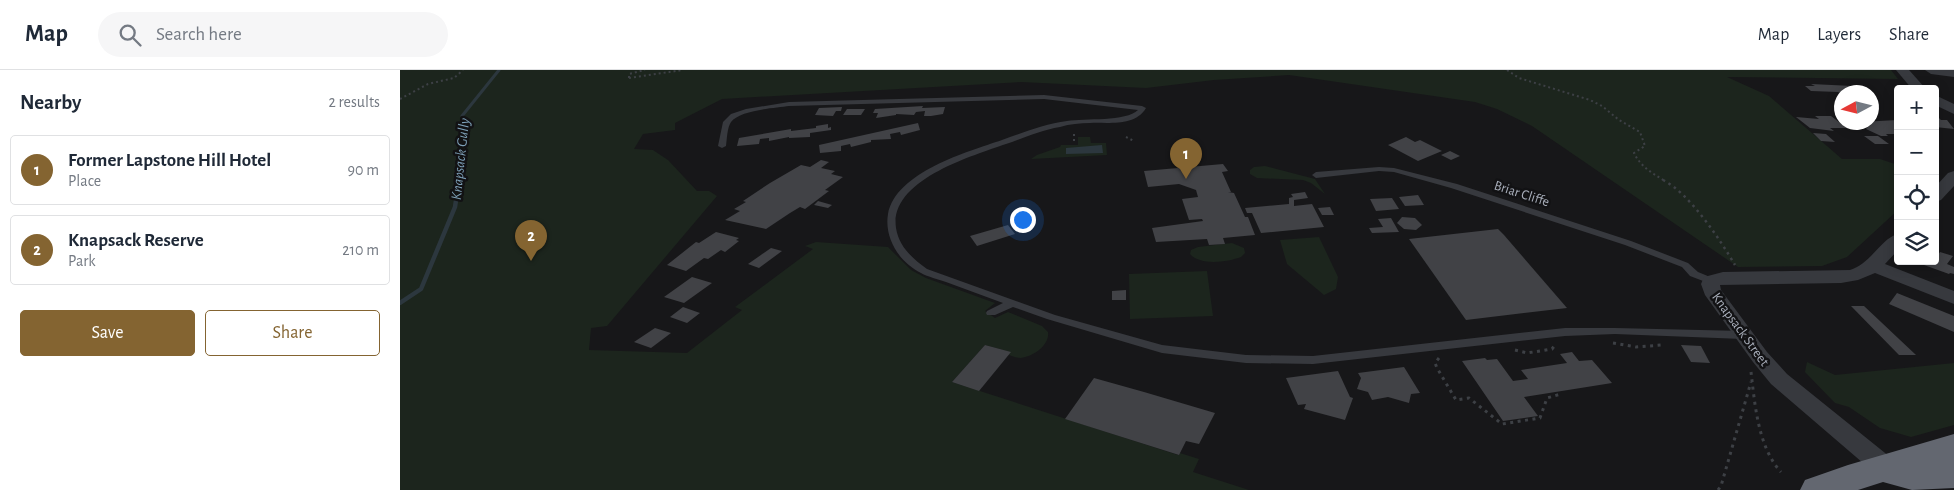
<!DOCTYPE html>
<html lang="en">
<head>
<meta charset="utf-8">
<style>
  body { margin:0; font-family:"Alegreya Sans",sans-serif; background:#f6f6f7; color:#1f2937 }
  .controls { position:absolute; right:15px; top:15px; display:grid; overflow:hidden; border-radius:5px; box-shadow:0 2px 12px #0003 }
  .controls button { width:45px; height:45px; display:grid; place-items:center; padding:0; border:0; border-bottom:1px solid #e0e1e3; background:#fff; color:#1f2937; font:25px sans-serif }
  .compass { position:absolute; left:1434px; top:15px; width:45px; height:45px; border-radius:50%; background:#fff; box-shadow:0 2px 12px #0003; rotate:263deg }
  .you { position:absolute; left:622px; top:149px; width:18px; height:18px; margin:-12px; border:4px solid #fff; border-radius:50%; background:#1a73e8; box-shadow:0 0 0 8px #1a73e833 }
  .badge { display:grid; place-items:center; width:32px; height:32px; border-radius:50%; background:#846431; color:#fff; font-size:16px; font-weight:700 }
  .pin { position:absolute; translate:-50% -41px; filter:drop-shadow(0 1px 2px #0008) }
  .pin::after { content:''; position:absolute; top:26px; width:18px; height:15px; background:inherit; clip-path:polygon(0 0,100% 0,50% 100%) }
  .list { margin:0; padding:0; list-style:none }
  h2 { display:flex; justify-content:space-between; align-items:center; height:65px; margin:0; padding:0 20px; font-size:21px }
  h2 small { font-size:16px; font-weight:400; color:#747a83 }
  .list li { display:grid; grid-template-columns:32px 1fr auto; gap:15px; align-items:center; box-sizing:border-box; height:70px; margin:0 10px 10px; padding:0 10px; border:1px solid #e0e1e3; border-radius:5px }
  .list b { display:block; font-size:19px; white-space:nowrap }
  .list p { margin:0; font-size:16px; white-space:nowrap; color:#747a83 }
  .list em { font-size:16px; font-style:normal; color:#747a83 }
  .actions { display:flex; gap:10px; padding:15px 20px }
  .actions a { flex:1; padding:11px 0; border:1px solid #846431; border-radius:5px; text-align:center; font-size:18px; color:#846431 }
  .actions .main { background:#846431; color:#fff }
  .icon { flex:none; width:28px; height:28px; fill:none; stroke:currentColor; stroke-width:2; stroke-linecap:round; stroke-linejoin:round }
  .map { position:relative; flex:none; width:1554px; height:420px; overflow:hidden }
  header { display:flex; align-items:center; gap:30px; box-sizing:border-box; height:70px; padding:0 25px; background:#fff; border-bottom:1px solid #e0e1e3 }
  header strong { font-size:24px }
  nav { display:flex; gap:28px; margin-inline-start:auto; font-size:18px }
  .search { width:350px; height:45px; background:#f6f6f7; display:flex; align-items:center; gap:12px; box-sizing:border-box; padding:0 18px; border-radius:28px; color:#747a83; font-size:19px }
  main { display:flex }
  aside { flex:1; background:#fff }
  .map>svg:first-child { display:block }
  .green { fill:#1c251d }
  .water { fill:#2c373e }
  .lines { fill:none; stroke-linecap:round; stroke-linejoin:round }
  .stream-far1 { stroke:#2c373e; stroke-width:3 }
  .stream { stroke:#2c373e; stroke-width:4.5 }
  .building { fill:#414246 }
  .path-far2 { stroke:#3d4045; stroke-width:2; stroke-dasharray:2 3; stroke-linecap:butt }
  .path-far1 { stroke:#3d4045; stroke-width:2.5; stroke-dasharray:2.5 4; stroke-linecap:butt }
  .path { stroke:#3d4045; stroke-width:3; stroke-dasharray:3 4.5; stroke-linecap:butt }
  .lane { fill:#37393e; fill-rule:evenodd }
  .street { fill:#37393e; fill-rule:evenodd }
  .highway { fill:#636770; fill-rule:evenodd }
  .labels { text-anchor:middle; stroke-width:5; stroke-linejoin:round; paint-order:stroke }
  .street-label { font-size:14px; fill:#a8aeba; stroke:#121214 }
  .water-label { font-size:15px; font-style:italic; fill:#7d9fb7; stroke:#121214 }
</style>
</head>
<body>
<header>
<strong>Map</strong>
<div class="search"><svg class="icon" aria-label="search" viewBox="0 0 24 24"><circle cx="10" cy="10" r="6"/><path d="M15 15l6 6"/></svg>Search here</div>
<nav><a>Map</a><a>Layers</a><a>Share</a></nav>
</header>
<main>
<aside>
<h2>Nearby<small>2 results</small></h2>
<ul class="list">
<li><span class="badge">1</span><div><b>Former Lapstone Hill Hotel</b><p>Place</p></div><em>90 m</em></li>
<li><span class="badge">2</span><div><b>Knapsack Reserve</b><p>Park</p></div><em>210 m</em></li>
</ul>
<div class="actions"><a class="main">Save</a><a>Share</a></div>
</aside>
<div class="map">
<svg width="1554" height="420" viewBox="0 0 1554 420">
  <rect width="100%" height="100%" fill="#171719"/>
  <g class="green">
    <path d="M0 0H1491L1498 9 1327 7 1369 26 1442 89H1480L1498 95V140L1447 187 1422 196 1338 197 1132 56 1097 39 1075 32 889 5 814 10 746 18 621 12 322 29 275 53V60L243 64 234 79 253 80 268 90 297 121H309L317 126 207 256 191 258 189 280 287 283 342 240 335 237 413 179 405 176 416 172 488 177 511 200 526 208 595 233 585 241 595 248 608 242 642 256 648 262C650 275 633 287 621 288 617 288 612 286 609 285L610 282 585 275 552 312 778 385 780 383 799 389 793 402 849 420H0Z"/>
    <polygon points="678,67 690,67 691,73 706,73 707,85 631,89 637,85 660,77 661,75 678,75"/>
    <polygon points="865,96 915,109 925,124 911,113 903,110 857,108 850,104 850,100 854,97"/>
    <polygon points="919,167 938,207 936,219 924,225 887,194 880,170"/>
    <path d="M832 173 844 178 845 183 841 187C828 192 800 196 790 184L791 180 798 177Z"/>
    <polygon points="807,201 813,246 730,249 729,204"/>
    <polygon points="1407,292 1435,305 1554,293 1554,355 1511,367 1480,358 1449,337 1435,333 1405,302"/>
  </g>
  <polygon class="water" points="702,75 703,83 666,84 666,78"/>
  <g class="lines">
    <polyline class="stream-far1" points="59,111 66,60 62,46 99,0"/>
    <polyline class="stream" points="0,233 21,219 55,137 59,110"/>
  </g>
  <g class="building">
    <polygon points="1411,14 1453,16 1462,22 1442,24 1438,22 1411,21 1405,16 1415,16"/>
    <polygon points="523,36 522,38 545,37 543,44 531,46 524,46 525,41 516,42 514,45 496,44 496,45 476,48 478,43 473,43 475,39"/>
    <polygon points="442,37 441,41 436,41 433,46 415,45 419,38"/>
    <polygon points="447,39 465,39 461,45 443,45"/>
    <polygon points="1535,44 1541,50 1547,50 1554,59 1535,57"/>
    <polygon points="1415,46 1431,46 1447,58 1430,58 1434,61 1410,58 1396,47 1419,49"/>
    <polygon points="1497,50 1498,64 1486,64 1488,66 1481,66 1466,59 1468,57 1461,52"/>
    <polygon points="518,53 520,60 501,65 500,62 490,64 491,69 471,70 471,72 451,77 450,74 441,76 441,81 420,83 419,75"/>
    <polygon points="428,54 428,58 431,57 431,60 410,63 410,67 389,68 389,67 369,71 369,68 360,69 359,74 337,76 339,68 391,59 391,61 416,58 416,56"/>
    <polygon points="1413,63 1426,64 1435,72 1421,71"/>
    <polygon points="1464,66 1478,66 1489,74 1475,74"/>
    <polygon points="1006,67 1015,72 1020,70 1042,81 1018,91 988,75"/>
    <polygon points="1050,81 1060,86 1051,90 1041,85"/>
    <polygon points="421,90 429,92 421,98 435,101 431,104 443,107 425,120 429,121 405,139 400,137 390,143 366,159 325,150 340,141 334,139 346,132 343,131 370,113 401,95 410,97"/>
    <polygon points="823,94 828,101 822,102 831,122 828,122 834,123 845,147 848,147 855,165 823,168 825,174 809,175 807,169 756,172 752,158 803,151 802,149 789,150 782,129 798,127 796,120 779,114 748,117 744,101"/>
    <polygon points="905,122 908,128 894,130 894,136 912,134 924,157 861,163 852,143 847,143 845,138 889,134 889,128 893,127 891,124"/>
    <polygon points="1018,125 1024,135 1005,136 999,127"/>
    <polygon points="992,128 999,139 976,141 970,129"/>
    <polygon points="418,131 432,135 428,138 414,135"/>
    <polygon points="930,137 934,145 922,145 918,138"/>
    <polygon points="1002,147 1015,148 1022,155 1016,160 1004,159 997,153"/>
    <polygon points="991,148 999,162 972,163 969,158 983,157 978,149"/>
    <polygon points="608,155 615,164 577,176 570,166"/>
    <polygon points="1098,159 1104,165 1167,238 1066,250 1009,169"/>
    <polygon points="316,162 339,168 336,170 339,171 325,182 321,180 308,189 304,188 286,201 267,195 296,172 299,173"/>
    <polygon points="371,178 382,181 359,198 348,194"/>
    <polygon points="1540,182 1553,186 1547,194 1554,197 1554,204 1550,203 1549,204 1524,195 1526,193 1521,191 1535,191 1535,184 1538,185"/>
    <polygon points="292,207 312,213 284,233 264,227"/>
    <polygon points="726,220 726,230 712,230 712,221"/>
    <polygon points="1497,223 1554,246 1554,262 1489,234"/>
    <polygon points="1451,236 1464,236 1516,285 1499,285"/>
    <polygon points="283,237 300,243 287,253 270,247"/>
    <polygon points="255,258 271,263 251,278 234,272"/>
    <polygon points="585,275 611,282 579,321 552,312"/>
    <polygon points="1281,275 1301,276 1310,293 1291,292"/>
    <polygon points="1172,282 1179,291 1192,290 1212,313 1124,327 1138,346 1103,351 1062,291 1085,288 1087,290 1097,289 1113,311 1128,309 1121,300 1167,293 1160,284"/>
    <polygon points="1004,297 1020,323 1011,324 1009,333 988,327 972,330 968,322 957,319 961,308 958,303"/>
    <polygon points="938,301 950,327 953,328 945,350 904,339 906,334 898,335 886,308"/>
    <polygon points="694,308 744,322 815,343 799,374 786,371 779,385 665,349"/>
  </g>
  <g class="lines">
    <g class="path-far2">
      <path d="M1107 0 1119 8 1190 30 1202 36 1219 50 1240 62 1245 76 1234 83C1241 97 1252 103 1265 111"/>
      <polyline points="229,8 283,0"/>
      <polyline points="229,8 229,4 245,0"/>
      <polyline points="0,29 28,14 54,8 63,0"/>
      <polyline points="674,64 674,71"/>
      <polyline points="726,67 734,71"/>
      <polyline points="774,88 778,98"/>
    </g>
    <path class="path-far1" d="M1263 110C1290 124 1319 168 1335 195"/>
    <g class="path">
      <polyline points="1213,273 1236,277 1262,275"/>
      <polyline points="1115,280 1127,283 1152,279 1155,275"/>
      <polyline points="1039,288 1035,293 1037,298 1056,330 1069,328 1102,354 1140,348 1147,328 1161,324"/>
      <path d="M1351 302C1355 335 1358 377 1381 402"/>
      <polyline points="1318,420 1321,416 1351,312"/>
    </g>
    <g class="lane">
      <path d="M644 25 742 36 746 38C735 57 708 52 690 53 680 53 670 54 660 57 641 60 624 68 606 74 572 86 489 110 496 158 499 177 513 189 527 199L655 245 762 275 846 285 913 286 1165 258H1215L1343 261 1348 265 1343 269 1215 264 1165 266 913 294 846 293 762 283 647 249 613 237 595 245H587L586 243 587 241 603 233C584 226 565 219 546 212 538 209 528 207 521 203 499 192 484 168 488 144 496 102 567 82 602 70 624 62 645 54 667 51 685 48 726 52 738 40L644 29 389 36C375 38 340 40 331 52 327 58 327 69 326 76L322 78 318 76 323 52 331 44 346 39 389 32Z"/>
      <polygon points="979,97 994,98 1057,114 1231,171 1288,193 1298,202 1315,209 1316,211 1311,214 1290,206 1282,197 1225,175 1051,118 994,102 979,101 916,108 912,105 916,102"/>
    </g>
    <g class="street">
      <polygon points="1496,0 1509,0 1526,19 1512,19"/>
      <polygon points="1525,0 1554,0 1554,7 1531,4"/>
      <polygon points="1535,25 1554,34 1554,44 1535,35"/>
      <polygon points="1554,101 1554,116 1541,130 1535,132 1535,117 1548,103"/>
      <path d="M1498 164V180L1485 194 1554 221V234L1475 203 1458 210 1441 213 1320 215 1321 220 1367 282 1387 304 1495 391 1498 398 1495 405 1486 407 1477 405 1371 314 1353 292 1305 225 1301 214 1304 207 1323 202 1450 200C1471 194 1481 168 1498 164Z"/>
    </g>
    <polygon class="highway" points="1554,364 1554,418 1512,420 1483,412 1458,420 1400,420 1405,410 1448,395"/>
  </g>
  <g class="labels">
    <g class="street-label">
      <text transform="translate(1122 123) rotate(18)" y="5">Briar Cliffe</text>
      <text transform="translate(1341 259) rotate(54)" y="5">Knapsack Street</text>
    </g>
    <g class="water-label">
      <text transform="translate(60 89) rotate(-84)" y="5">Knapsack Gully</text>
    </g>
  </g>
</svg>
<div class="controls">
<button>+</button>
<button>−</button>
<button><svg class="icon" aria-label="locate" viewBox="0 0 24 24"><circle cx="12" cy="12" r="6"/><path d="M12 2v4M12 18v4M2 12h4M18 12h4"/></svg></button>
<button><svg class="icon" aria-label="layers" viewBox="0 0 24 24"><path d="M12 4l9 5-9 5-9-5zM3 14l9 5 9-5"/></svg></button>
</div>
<svg class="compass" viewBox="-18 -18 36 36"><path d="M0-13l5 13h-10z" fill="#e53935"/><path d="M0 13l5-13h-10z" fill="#747a83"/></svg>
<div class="you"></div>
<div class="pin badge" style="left:786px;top:109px">1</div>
<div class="pin badge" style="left:131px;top:191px">2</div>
</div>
</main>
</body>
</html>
